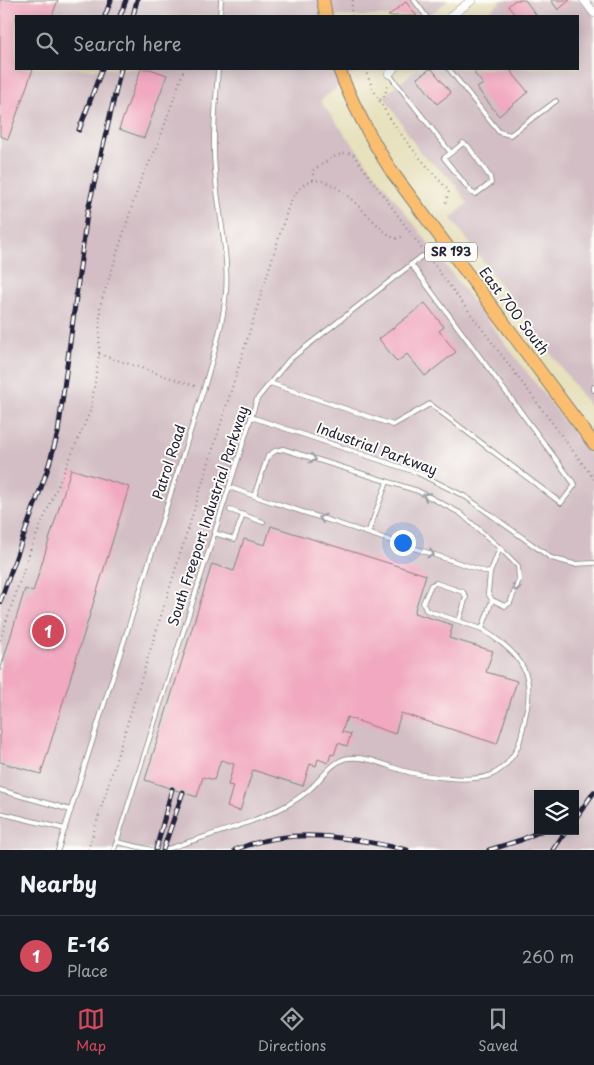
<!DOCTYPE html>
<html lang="en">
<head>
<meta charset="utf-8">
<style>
  body { margin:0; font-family:"Playpen Sans",sans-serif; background:#242831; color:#f1f3f6 }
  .controls { position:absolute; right:15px; bottom:15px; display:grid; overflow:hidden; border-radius:0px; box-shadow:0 2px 12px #0003 }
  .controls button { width:45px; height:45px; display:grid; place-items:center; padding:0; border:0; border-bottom:1px solid #363941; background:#171b24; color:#f1f3f6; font:25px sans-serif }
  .you { position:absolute; left:402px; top:542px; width:18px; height:18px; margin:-12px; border:4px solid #fff; border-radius:50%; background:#1a73e8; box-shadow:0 0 0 8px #1a73e833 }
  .badge { display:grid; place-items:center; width:32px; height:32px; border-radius:50%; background:#d1495b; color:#fff; font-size:16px; font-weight:700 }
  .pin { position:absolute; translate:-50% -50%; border:2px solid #fff; box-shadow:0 1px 5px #0006 }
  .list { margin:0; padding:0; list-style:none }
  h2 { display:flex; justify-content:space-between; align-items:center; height:65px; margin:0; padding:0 20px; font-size:21px }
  h2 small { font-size:16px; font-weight:400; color:#9ea1a6 }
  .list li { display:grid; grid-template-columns:32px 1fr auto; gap:15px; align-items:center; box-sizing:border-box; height:80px; padding:0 20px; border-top:1px solid #363941 }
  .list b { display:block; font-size:19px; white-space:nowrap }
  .list p { margin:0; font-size:16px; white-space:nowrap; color:#9ea1a6 }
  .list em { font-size:16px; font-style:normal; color:#9ea1a6 }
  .icon { flex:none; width:28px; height:28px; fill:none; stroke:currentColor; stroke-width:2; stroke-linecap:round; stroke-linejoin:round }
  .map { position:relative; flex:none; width:594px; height:850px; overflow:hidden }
  .search { position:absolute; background:#171b24; box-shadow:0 2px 12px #0003; left:15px; right:15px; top:15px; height:55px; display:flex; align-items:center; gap:12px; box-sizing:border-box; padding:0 18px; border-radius:0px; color:#9ea1a6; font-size:19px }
  .sheet { height:145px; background:#171b24 }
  nav { display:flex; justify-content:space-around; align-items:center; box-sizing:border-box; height:70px; border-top:1px solid #363941; background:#171b24; font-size:14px; color:#9ea1a6 }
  nav a { display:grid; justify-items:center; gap:2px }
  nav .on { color:#d1495b }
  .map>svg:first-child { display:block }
  .industrial { fill:#d2bec4; fill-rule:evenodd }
  .building { fill:#f1a8c0 }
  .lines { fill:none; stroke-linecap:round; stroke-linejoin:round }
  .lane-casing { stroke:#84827c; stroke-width:5.5 }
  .street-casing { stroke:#84827c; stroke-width:9 }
  .primary-casing { stroke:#84827c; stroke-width:14 }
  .path { stroke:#84827c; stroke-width:2; stroke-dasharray:1 4; stroke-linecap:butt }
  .lane { stroke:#fff; stroke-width:4 }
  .street { stroke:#fff; stroke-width:8 }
  .primary { stroke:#fbbe6e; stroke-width:12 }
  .rail-casing { stroke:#22223b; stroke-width:5 }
  .rail { stroke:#fdfcf7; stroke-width:3; stroke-dasharray:9; stroke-linecap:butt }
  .oneway { stroke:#9c9ca7 }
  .labels { text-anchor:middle; stroke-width:4; stroke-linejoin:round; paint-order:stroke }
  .shield { fill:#fdfcf7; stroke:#646373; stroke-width:1 }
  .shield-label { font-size:12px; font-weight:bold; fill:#22223b }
  .street-label { font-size:14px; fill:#22223b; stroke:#fdfcf7 }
</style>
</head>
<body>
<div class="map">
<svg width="594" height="850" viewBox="0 0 594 850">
  <rect width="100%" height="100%" fill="#fdfcf7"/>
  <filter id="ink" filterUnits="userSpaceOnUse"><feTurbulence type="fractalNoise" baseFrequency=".02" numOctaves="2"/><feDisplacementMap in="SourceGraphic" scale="10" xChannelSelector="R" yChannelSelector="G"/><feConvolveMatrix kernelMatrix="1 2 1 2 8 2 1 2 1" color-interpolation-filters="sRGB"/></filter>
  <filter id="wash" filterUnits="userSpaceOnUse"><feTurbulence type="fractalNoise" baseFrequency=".0096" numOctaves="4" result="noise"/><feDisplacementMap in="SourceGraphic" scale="20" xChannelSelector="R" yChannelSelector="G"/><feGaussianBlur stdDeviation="1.12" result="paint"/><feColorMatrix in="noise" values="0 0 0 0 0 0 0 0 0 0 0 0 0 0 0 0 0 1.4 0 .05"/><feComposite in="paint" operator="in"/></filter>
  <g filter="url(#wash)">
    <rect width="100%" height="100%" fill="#e7e1be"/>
    <g class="industrial">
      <path d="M0 0H449L428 16H16V69H360L320 101 594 460V846L593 850H0ZM538 794H575V831H538Z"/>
      <polygon points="503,0 594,0 594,412 451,218 468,203 451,179 421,154 384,96 417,69 578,69 578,16 483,16"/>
    </g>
    <g id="blocks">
      <g class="building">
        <polygon points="0,0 58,0 52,16 16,16 16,69 33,69 8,139 0,136"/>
        <polygon points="515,0 525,0 537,16 516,16 508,6"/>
        <polygon points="551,0 570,0 558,10"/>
        <polygon points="406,2 417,16 388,16 402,5"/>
        <polygon points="141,69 150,69 167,75 144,138 119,129"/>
        <polygon points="430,69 432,69 451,93 437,104 417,78"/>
        <polygon points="480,69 509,69 528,92 499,116 477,88 483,84 474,73"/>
        <polygon points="425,303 444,327 439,331 456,352 425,376 407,354 397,362 379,339"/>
        <polygon points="71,469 129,487 41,774 0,762 0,671 25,589 33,592"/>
        <polygon points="271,526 426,575 414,613 453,625 449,638 493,651 486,672 517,681 497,744 401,713 395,734 347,717 342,732 351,734 347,746 338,743 334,755 331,754 328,763 318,759 316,766 310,764 303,786 253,770 240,811 227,807 233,786 228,785 234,764 221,760 214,780 203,777 197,797 145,780 212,564 234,571 244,539 265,545"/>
      </g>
    </g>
  </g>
  <g filter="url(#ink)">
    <use href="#blocks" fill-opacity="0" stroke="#84827c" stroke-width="1"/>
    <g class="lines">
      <g class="lane-casing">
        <g id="lane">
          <polyline points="414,0 426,16"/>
          <polyline points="220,16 221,0"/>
          <polyline points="449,69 499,132 510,135 556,101"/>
          <polyline points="389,74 451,153 463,143 468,146 490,177 491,183 476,194 472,193 444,158 451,153"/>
          <polyline points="270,383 393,425 430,404 561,503 575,485 411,264"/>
          <polyline points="594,387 594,390"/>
          <polyline points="251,417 418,473 466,497 551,558 574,564 594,563"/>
          <polyline points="229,487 254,496 490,573 500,548 460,513 418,491 283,449 275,451 268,456 254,496"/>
          <polyline points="230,510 263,522"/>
          <polyline points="214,533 234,539 243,515"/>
          <polyline points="368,533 387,482"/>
          <polyline points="490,573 488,593 492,600 505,606 510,603 519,580 518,566 500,548"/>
          <polyline points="459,621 466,597 463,592 436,583 431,585 423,603 426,610 482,629 492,600"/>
          <polyline points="0,790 71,810"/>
          <polyline points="0,813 65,829"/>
          <polyline points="117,842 152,850"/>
          <path d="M58 850 204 388C213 357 223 325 226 292 229 252 218 212 215 171 212 137 216 103 218 69"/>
          <polyline points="114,850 257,399 289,360 422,256"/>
          <path d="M165 850C204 836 254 824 289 804 297 799 305 794 311 788 321 779 334 759 349 758 366 756 385 765 401 770 421 776 471 783 491 775 498 772 507 765 511 758 522 745 523 724 527 708 535 666 513 650 482 629"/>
        </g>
      </g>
      <g class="street-casing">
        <g id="street">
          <polyline points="584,0 594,13"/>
          <polyline points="451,16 472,0"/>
          <polyline points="389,74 393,69"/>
        </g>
      </g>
      <g class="primary-casing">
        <g id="primary">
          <polyline points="323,0 326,16"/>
          <path d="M339 69C353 106 371 139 392 172L594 444"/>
        </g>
      </g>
      <g class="path">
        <polyline points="352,16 351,10 353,0"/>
        <path d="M365 69C382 117 416 154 449 191L445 205"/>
        <polyline points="380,100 385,95 388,83"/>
        <path d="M313 180V170C324 164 340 149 353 154L423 250"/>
        <polyline points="429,258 594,479"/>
        <polyline points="99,354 198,387"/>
        <polyline points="0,640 31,548 91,409 99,354 100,306 141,179 157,147 184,69"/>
        <path d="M88 850 289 205C319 141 363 220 395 239L405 236"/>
      </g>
      <use href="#lane" class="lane"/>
      <use href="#street" class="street"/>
      <use href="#primary" class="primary"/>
      <g class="rail-casing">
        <g id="rail">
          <polyline points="105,16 111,0"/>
          <polyline points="120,16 126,0"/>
          <polyline points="133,16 137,0"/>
          <polyline points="79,130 102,69"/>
          <polyline points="0,602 47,471 58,433 87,214 121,69"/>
          <polyline points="575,819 594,792"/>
          <polyline points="156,850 172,789"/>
          <polyline points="163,850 183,792"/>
          <path d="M235 850C292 826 349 837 407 850"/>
          <polyline points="489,850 521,840 541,831"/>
          <polyline points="553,850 566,831"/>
        </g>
      </g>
      <use href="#rail" class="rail"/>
    </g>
    <defs><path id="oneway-chevron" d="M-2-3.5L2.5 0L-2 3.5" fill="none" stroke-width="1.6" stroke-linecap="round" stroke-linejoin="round" transform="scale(1.25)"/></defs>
    <g class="oneway">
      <use href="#oneway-chevron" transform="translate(313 459) rotate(17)"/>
      <use href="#oneway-chevron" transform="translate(426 496) rotate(-153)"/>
      <use href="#oneway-chevron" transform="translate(322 518) rotate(-162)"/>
      <use href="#oneway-chevron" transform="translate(431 554) rotate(18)"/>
      <use href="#oneway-chevron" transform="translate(516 588) rotate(110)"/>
    </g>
  </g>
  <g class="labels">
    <rect class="shield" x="425" y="242.5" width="52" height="19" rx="4"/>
    <g class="shield-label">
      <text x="451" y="256">SR 193</text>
    </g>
    <g class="street-label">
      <text transform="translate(514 311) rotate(53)" y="5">East 700 South</text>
      <text transform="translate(377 449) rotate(20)" y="5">Industrial Parkway</text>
      <text transform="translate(169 462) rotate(-72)" y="5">Patrol Road</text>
      <text transform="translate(208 516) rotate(-72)" y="5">South Freeport Industrial Parkway</text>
    </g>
  </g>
</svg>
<div class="controls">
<button><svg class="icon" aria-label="layers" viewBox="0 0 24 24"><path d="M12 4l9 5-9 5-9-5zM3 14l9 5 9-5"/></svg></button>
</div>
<div class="you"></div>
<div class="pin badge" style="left:48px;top:631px">1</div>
<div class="search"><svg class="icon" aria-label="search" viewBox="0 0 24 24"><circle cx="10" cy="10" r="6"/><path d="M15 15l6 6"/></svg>Search here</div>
</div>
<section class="sheet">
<h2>Nearby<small></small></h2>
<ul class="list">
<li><span class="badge">1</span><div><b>E-16</b><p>Place</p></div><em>260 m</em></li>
</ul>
</section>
<nav>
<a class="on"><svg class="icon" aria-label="map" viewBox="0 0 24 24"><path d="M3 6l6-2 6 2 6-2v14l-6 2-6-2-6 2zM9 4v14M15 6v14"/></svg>Map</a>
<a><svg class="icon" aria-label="directions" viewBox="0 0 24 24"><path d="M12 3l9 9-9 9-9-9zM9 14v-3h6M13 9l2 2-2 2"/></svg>Directions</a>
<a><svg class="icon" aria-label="saved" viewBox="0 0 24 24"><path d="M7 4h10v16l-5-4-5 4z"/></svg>Saved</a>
</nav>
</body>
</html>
